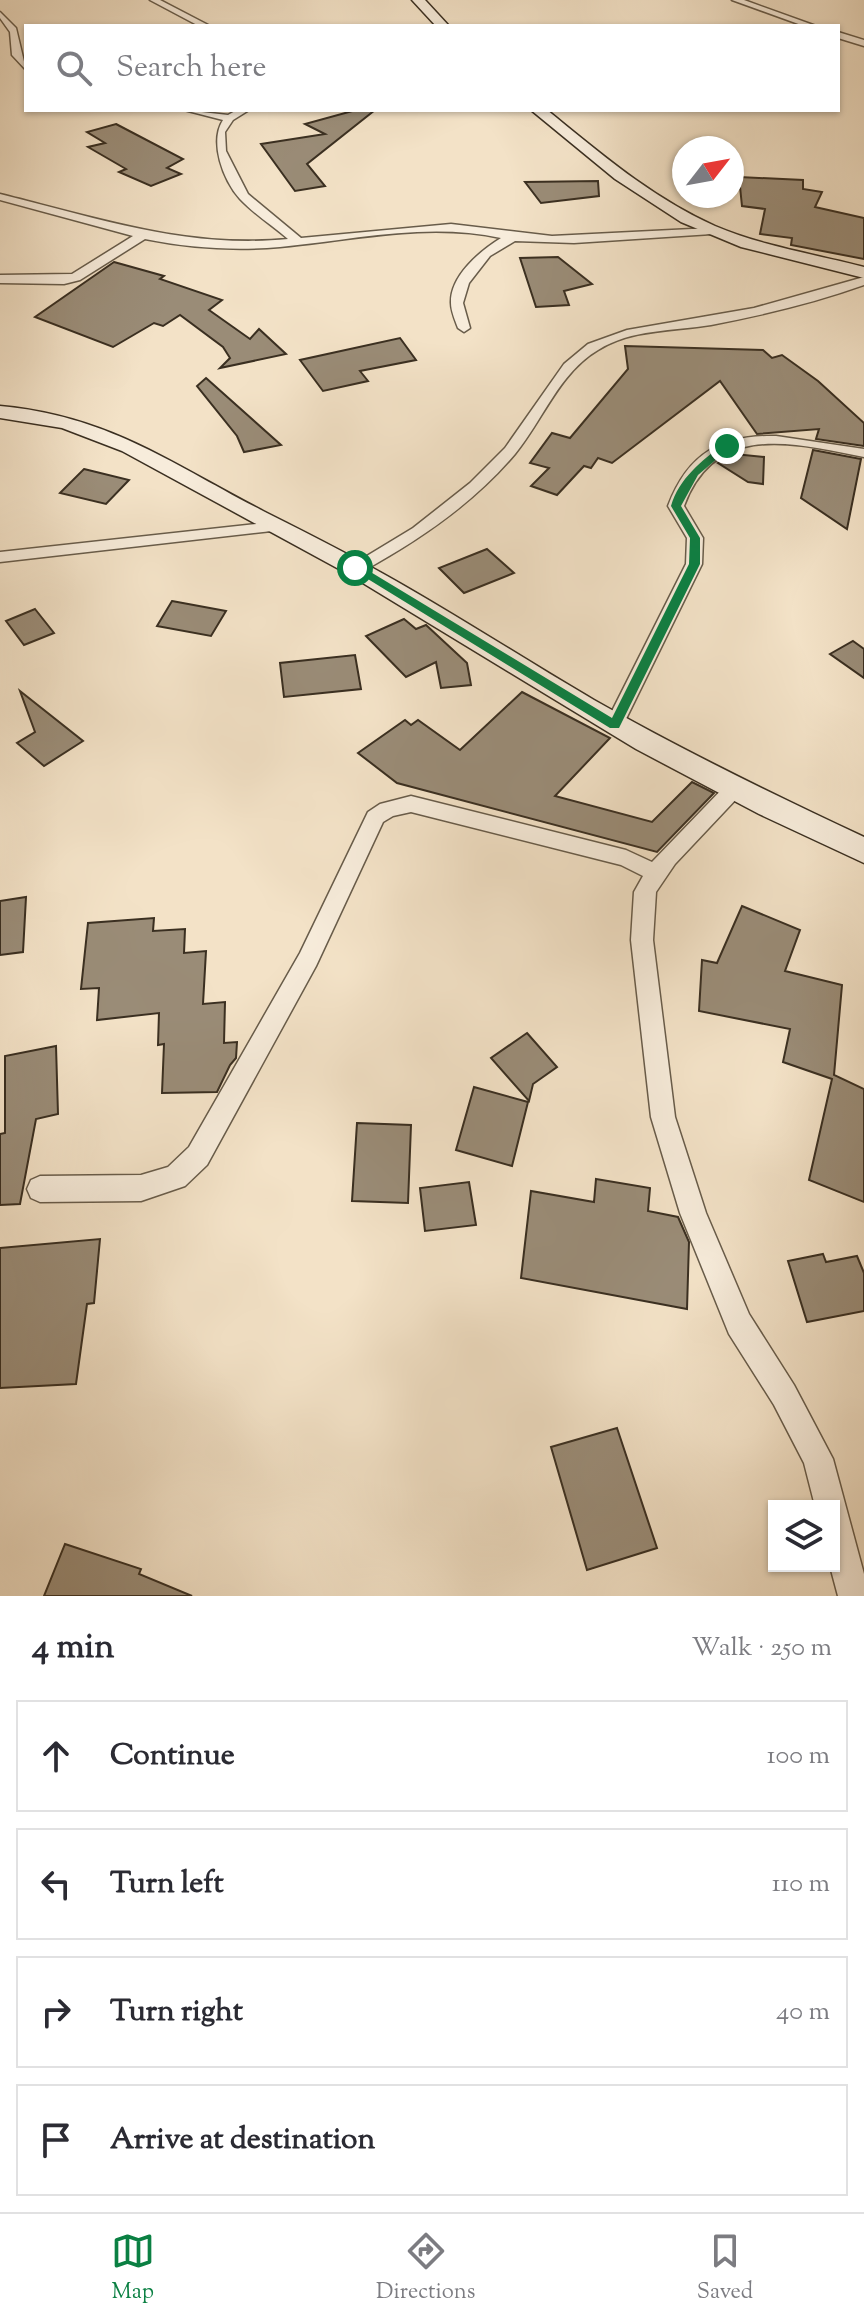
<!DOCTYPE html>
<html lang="en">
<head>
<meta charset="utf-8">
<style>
  body { margin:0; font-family:"Sorts Mill Goudy",serif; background:#f2f2f3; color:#2b2b33 }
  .controls { position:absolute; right:24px; bottom:24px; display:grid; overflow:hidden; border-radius:0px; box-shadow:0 2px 6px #0004 }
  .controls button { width:72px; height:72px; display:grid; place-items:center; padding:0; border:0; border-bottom:2px solid #e1e1e2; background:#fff; color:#2b2b33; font:40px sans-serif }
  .compass { position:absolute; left:672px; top:136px; width:72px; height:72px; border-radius:50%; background:#fff; box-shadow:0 2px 6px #0004; rotate:59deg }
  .stop { position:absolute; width:24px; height:24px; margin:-18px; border:6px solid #0b8043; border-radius:50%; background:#fff }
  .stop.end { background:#0b8043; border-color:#fff; box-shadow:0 2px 8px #0008 }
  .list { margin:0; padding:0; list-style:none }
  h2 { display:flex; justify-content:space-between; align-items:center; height:104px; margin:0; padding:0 32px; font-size:34px }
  h2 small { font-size:26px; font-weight:400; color:#7c7c81 }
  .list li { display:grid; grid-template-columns:52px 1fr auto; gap:24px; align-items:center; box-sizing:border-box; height:112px; margin:0 16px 16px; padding:0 16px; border:2px solid #e1e1e2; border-radius:0px }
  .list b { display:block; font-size:30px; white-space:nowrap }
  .list em { font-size:26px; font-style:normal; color:#7c7c81 }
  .icon { flex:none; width:44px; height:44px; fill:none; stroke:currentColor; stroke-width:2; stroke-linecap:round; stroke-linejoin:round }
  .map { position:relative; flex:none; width:864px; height:1596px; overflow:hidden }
  .search { position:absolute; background:#fff; box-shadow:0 2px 6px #0004; left:24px; right:24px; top:24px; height:88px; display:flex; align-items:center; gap:20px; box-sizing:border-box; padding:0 28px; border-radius:0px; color:#7c7c81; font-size:30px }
  .sheet { height:616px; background:#fff }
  nav { display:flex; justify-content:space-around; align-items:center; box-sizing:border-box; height:112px; border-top:2px solid #e1e1e2; background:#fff; font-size:22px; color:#7c7c81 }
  nav a { display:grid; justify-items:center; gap:4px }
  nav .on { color:#0b8043 }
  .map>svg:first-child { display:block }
  .building { fill:#9a8c77; stroke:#3a2f21; stroke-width:2 }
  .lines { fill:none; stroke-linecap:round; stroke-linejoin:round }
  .street-casing { stroke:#685c4a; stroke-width:3 }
  .secondary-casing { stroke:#3a2f21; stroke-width:3 }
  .street { fill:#f7ecdb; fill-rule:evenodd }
  .secondary { fill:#f7ecdb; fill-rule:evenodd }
  .route { fill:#0b8043 }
</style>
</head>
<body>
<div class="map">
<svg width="864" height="1596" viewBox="0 0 864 1596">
  <rect width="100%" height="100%" fill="#f3e2c7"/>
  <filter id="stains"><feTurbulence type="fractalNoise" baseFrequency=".0025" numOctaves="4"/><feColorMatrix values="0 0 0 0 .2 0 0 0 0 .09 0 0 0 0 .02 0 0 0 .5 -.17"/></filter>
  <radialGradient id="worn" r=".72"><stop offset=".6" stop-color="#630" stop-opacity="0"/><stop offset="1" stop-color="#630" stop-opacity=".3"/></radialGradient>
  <g class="building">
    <polygon points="356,110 375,110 307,164 325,186 295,191 261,144 325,134 305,124"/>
    <polygon points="116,124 183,159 167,168 181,174 151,186 119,172 126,169 88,147 105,143 87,132"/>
    <polygon points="739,177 803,180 803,189 822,192 815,207 864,218 864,259 791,245 792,238 760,234 765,209 742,206"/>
    <polygon points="598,181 599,196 541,203 525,182"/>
    <polygon points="558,257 592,284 564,291 569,305 536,307 520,258"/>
    <polygon points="114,262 164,276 160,279 222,300 209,310 250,339 259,329 286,354 220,368 230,358 223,347 180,315 163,326 154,323 113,347 35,317"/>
    <polygon points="400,338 416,360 360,371 368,381 323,391 300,360"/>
    <polygon points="625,346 763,350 772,358 782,355 818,381 864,423 864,446 816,439 819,429 757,434 720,381 612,463 598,458 591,468 584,466 557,495 531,486 549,468 530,463 552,433 570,438 628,369"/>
    <polygon points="206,378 281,445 244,452 237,436 197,386"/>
    <polygon points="813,450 861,459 847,529 801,498"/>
    <polygon points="734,454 764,457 763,484 748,482 718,463"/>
    <polygon points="84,469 129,480 106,504 60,493"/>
    <polygon points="487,549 514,573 464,593 439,568"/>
    <polygon points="172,601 226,611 211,636 157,626"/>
    <polygon points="35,609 54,633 24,645 6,621"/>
    <polygon points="404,619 416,629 426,625 467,663 471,685 441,688 436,662 406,677 366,636"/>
    <polygon points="853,641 864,649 864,678 830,654"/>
    <polygon points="355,655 361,689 284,697 280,663"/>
    <polygon points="20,691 83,741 44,766 17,743 35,732"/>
    <polygon points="522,692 610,738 555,796 652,822 692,782 714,793 657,852 397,783 358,753 405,720 411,725 418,720 460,750"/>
    <polygon points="26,897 23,952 0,955 0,901"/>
    <polygon points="742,906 800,930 785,971 842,985 834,1075 864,1089 864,1202 809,1180 832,1079 783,1062 790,1029 699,1011 702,960 717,963"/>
    <polygon points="154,918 153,931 185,929 184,953 206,951 203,1004 225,1002 224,1043 237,1042 236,1058 230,1065 217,1092 162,1093 164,1044 158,1045 159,1013 97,1020 99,988 81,989 88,923"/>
    <polygon points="527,1033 557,1067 533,1084 529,1101 491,1058"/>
    <polygon points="56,1046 58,1114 36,1119 20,1204 0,1205 0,1134 5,1133 5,1056"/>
    <polygon points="474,1087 528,1102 512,1166 456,1150"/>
    <polygon points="357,1123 411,1125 408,1203 352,1201"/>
    <polygon points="596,1179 650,1188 648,1211 678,1217 689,1242 687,1309 521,1278 531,1191 594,1202"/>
    <polygon points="469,1182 476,1225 425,1231 420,1188"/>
    <polygon points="100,1239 94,1303 87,1304 76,1384 0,1388 0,1248"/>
    <polygon points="823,1254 826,1262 857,1256 864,1273 864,1311 807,1322 788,1261"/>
    <polygon points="617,1428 657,1548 587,1570 551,1447"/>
    <polygon points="65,1544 141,1569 139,1574 192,1596 44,1596"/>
  </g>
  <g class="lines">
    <g class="street-casing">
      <g id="street">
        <polygon points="150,0 160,0 210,26 199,26"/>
        <polygon points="732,0 744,0 816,26 804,26"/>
        <polygon points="0,12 16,28 26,70 12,55 10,32 0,18"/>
        <polygon points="838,32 864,40 864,46 838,38"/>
        <path d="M184 110 228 115 237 110H249L233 120 225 132 226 151 248 194 301 238 451 224 552 236 712 228 718 231 712 234 574 243 515 241 490 256 469 283 463 303 470 328 464 332 458 328C455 320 451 311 451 303 450 276 480 251 501 238 427 222 354 240 280 247 234 251 190 248 145 239L80 280 64 284 0 283V275L72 274 133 236 0 200V194C97 218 187 249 288 239 273 226 254 214 240 199 223 180 209 142 223 120Z"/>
        <path d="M864 277V285C814 303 763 315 711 325 674 331 631 329 598 350 559 373 543 420 515 454 473 504 418 541 361 572L355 573 347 568 413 528 470 483 505 448 564 364 588 344 627 330 754 308Z"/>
        <path d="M776 436 864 449V457C794 443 715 421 684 506L703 538 702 564 623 725 621 730H607L605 725 686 564 687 538 668 506C688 453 721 435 776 436Z"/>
        <polygon points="275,522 283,527 281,530 0,562 0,552"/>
        <polygon points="734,782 741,784 744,789 741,794 675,864 656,892 653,940 675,1117 706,1213 749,1314 794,1385 833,1459 864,1574 864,1596 838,1596 830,1566 834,1566 834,1506 815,1506 804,1463 774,1405 729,1334 680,1213 651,1117 631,940 634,892 643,876 621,865 411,812 393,816 383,822 316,966 207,1165 185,1186 141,1201 40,1202 31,1198 27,1189 31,1180 40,1176 141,1175 168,1167 189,1147 300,953 368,812 380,804 411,796 626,850 652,862 727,784"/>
      </g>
    </g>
    <g class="secondary-casing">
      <g id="secondary">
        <polygon points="412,0 425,0 449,26 436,26"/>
        <path d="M531 110H547C600 153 652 198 715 226 762 246 814 254 864 267V278L741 247 681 222 615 179Z"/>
        <path d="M0 406C110 416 173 465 267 513 311 535 354 557 396 581 463 619 527 661 594 700 682 750 772 794 864 837V863L759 814 636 749 348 574 122 451 62 428 0 418Z"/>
      </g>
    </g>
    <use href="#street" class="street"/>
    <use href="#secondary" class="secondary"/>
  </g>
  <path class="route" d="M723 444 732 446 698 475 681 506 700 538V564L619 728H610L350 568 359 565 612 718 689 564 690 538 671 506C679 478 702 461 723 444Z"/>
  <rect width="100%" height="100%" filter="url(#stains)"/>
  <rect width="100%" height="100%" fill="url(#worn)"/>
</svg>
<div class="controls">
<button><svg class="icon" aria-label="layers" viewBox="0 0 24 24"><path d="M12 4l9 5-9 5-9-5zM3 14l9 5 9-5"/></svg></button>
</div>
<svg class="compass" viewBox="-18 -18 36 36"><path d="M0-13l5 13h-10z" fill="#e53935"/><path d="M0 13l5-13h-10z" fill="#7c7c81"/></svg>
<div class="stop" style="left:355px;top:568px"></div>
<div class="stop end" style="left:727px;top:446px"></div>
<div class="search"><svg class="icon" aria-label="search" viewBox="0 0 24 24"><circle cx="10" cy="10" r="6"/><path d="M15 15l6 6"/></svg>Search here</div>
</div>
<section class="sheet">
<h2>4 min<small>Walk · 250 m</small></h2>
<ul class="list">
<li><svg class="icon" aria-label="ahead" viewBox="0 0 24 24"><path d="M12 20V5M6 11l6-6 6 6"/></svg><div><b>Continue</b></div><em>100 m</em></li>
<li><svg class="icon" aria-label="left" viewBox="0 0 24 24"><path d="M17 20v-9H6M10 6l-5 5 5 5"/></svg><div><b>Turn left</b></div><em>110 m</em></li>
<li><svg class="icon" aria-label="right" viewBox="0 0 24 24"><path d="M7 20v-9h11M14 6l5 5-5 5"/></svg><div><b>Turn right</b></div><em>40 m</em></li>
<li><svg class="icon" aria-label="arrive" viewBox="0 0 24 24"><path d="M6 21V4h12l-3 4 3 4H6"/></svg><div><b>Arrive at destination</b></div></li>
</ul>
</section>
<nav>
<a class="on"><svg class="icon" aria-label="map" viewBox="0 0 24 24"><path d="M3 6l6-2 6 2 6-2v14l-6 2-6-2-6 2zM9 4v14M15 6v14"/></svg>Map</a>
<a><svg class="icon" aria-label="directions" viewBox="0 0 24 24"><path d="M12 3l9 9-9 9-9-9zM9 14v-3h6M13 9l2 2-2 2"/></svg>Directions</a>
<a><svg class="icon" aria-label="saved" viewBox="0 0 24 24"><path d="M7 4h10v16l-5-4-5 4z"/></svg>Saved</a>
</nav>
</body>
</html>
